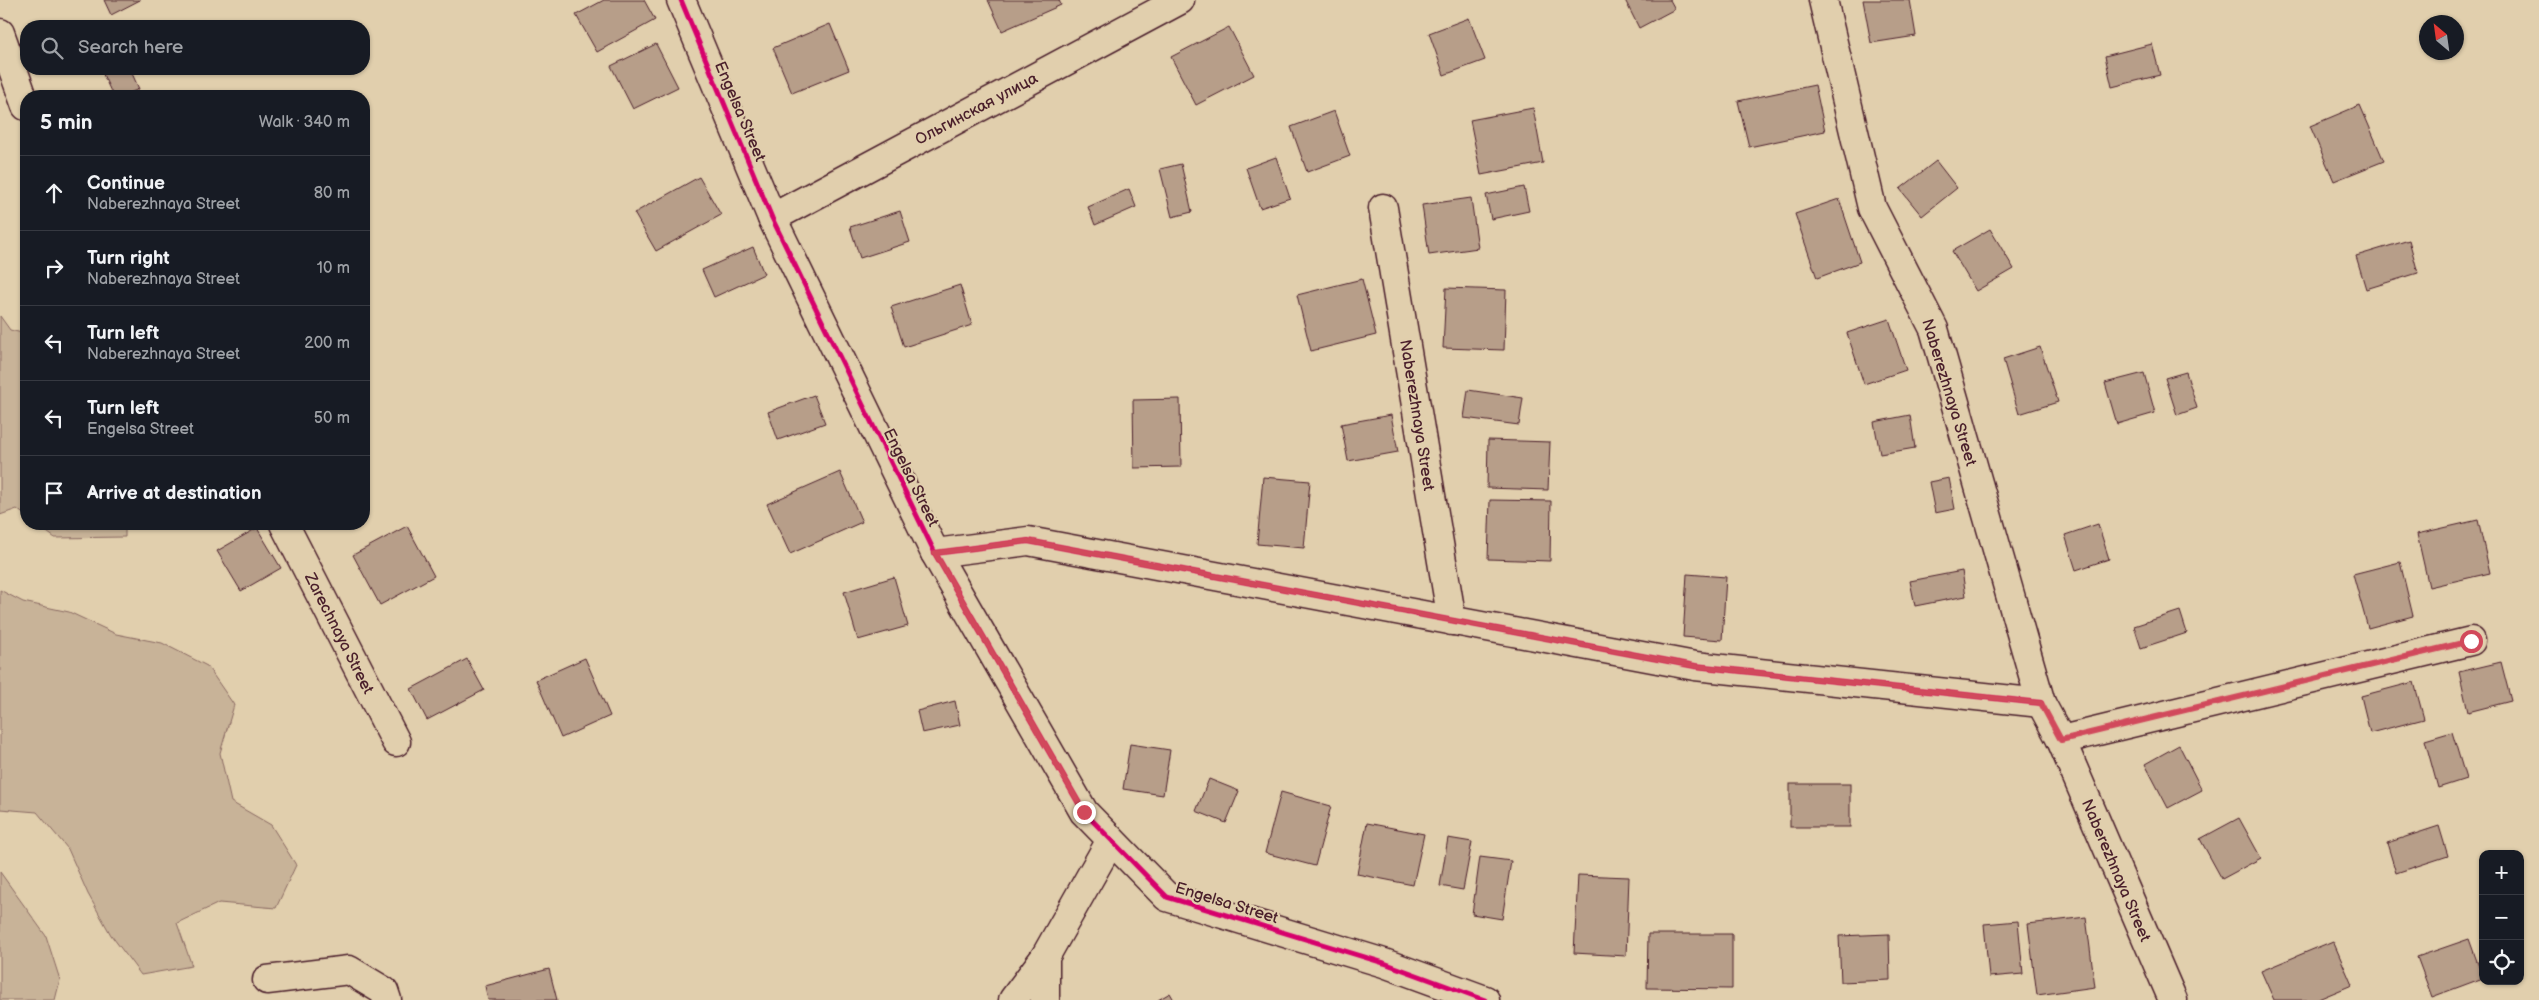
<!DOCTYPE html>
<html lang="en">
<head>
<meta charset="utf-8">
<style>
  body { margin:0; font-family:"Balsamiq Sans",sans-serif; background:#20242c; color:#f1f3f6 }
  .controls { position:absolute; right:15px; bottom:15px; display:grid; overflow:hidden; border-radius:10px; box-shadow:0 1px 4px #0004 }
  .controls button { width:45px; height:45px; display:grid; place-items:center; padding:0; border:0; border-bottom:1px solid #363941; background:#171b24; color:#f1f3f6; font:25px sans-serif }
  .compass { position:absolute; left:2419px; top:15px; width:45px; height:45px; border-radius:50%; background:#171b24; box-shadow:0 1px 4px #0004; rotate:331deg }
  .stop { position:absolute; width:15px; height:15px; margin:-11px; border:4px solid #d1495b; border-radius:50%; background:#fff }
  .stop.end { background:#d1495b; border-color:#fff; box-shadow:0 1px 5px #0008 }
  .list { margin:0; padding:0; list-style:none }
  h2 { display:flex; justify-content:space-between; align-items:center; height:65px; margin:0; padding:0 20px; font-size:21px }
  h2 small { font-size:16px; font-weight:400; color:#9ea1a6 }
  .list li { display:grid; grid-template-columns:32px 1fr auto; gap:15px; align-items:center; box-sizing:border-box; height:75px; padding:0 20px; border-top:1px solid #363941 }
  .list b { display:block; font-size:19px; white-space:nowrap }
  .list p { margin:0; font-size:16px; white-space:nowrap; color:#9ea1a6 }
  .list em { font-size:16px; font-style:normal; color:#9ea1a6 }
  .icon { flex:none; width:28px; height:28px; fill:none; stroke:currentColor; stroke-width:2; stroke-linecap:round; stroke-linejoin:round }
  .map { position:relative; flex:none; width:2539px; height:1000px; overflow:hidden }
  .search { position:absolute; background:#171b24; box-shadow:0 1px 4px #0004; left:20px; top:20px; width:350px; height:55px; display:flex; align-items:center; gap:12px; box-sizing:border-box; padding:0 18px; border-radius:20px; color:#9ea1a6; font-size:19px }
  .panel { position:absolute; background:#171b24; box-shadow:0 1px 4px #0004; left:20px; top:90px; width:350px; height:440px; border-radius:20px }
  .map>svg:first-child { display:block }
  .green { fill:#c8b398; stroke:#896962 }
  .building { fill:#b79e89; stroke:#4a1f2b }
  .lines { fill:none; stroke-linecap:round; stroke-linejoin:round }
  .minor-casing { stroke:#4a1f2b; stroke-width:31 }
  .minor { stroke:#e1cfad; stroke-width:28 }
  .cycleway-casing { stroke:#e1cfad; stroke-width:8 }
  .cycleway { stroke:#d6006c; stroke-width:5 }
  .route { stroke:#d1495b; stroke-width:6 }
  .labels { text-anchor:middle; stroke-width:4.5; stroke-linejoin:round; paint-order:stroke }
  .street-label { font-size:16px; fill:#4a1f2b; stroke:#e1cfad }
</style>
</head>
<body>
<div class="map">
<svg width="2539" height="1000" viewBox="0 0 2539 1000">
  <rect width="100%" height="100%" fill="#e1cfad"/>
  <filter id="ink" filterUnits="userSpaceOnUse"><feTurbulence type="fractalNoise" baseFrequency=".02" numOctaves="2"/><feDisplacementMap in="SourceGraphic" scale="10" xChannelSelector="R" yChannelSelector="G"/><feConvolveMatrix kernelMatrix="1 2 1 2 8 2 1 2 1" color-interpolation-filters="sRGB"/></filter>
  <g filter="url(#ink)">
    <g class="green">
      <polygon points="0,316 10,330 26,334 26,516 17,509 0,515"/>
      <polygon points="36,524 125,524 125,537 55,538"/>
      <polygon points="0,590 23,602 69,612 116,634 162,643 207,666 234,705 220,753 231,802 271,825 296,865 276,908 219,903 177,923 192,966 141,975 111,935 88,894 68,849 37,812 0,809"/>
      <polygon points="0,872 46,936 60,980 55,1000 0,1000"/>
    </g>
    <g class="building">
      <polygon points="104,0 140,0 111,15"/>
      <polygon points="604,0 644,0 655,20 597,52 576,15"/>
      <polygon points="988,0 1059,0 1061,5 1002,31"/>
      <polygon points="1625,0 1670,0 1675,9 1639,28"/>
      <polygon points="1863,0 1910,0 1916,36 1871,43"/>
      <polygon points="1469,18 1485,60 1444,75 1429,33"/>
      <polygon points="830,24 849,70 792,93 773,48"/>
      <polygon points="1229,27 1254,75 1196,105 1171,57"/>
      <polygon points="656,44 678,87 633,109 611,66"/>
      <polygon points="2152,44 2160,75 2112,87 2105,56"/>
      <polygon points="130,69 139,89 122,96 113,96 101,70"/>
      <polygon points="1815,85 1825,131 1749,147 1738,101"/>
      <polygon points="2360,105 2384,161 2334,181 2310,126"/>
      <polygon points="1533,108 1543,163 1481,175 1470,120"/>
      <polygon points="1334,111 1350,156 1307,172 1291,127"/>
      <polygon points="1276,157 1290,198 1260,208 1246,168"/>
      <polygon points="1936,161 1957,188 1922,216 1900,189"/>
      <polygon points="1181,164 1192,212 1172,217 1160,169"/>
      <polygon points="699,177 721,215 656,251 634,213"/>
      <polygon points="1524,187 1529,211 1491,219 1486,195"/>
      <polygon points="1129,189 1136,207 1095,225 1088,207"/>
      <polygon points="1471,198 1478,248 1429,255 1422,205"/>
      <polygon points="1839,199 1860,262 1817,278 1795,214"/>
      <polygon points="900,211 910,242 860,258 850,227"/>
      <polygon points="1990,229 2014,269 1976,291 1952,251"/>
      <polygon points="2409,240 2418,273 2366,289 2356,256"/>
      <polygon points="753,247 764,274 714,297 702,270"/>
      <polygon points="1362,279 1376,335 1311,351 1297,295"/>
      <polygon points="960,285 972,325 904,347 891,307"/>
      <polygon points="1446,288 1506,290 1504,350 1443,348"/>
      <polygon points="1889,319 1906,370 1864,384 1847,333"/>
      <polygon points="2040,347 2058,402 2019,414 2003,359"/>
      <polygon points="2186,372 2197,408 2177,415 2165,378"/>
      <polygon points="2144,373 2155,413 2117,424 2105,383"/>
      <polygon points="1468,390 1523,398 1519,425 1464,418"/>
      <polygon points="814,395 825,423 778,440 768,412"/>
      <polygon points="1180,399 1181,467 1134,468 1133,400"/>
      <polygon points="1391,415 1398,452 1348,461 1341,424"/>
      <polygon points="1910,415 1915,448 1880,454 1874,422"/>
      <polygon points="1488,440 1550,442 1548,490 1487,488"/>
      <polygon points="840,472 862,522 790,554 767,504"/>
      <polygon points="1263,477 1310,481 1304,548 1257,544"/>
      <polygon points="1949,478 1955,509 1935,513 1929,482"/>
      <polygon points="1490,500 1551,501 1550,561 1488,559"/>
      <polygon points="2478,520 2490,573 2429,587 2417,534"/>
      <polygon points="2098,524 2109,559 2076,570 2065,535"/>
      <polygon points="407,526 434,576 380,605 353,555"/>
      <polygon points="257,528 281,568 241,591 217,551"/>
      <polygon points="2400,562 2413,616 2368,628 2353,574"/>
      <polygon points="1962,571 1966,596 1915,606 1910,581"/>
      <polygon points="1687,574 1726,577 1722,640 1683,637"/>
      <polygon points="894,577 908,626 858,640 844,592"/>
      <polygon points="2180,611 2187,633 2141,648 2134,626"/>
      <polygon points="585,658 610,716 561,738 536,680"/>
      <polygon points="467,659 484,690 427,720 411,689"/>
      <polygon points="2501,662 2511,701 2468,712 2459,672"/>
      <polygon points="2414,682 2424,719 2370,733 2361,696"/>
      <polygon points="955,701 960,725 922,733 917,711"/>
      <polygon points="2452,732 2466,779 2438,788 2425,740"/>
      <polygon points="1130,744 1170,750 1163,795 1123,789"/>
      <polygon points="2179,745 2202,790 2168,808 2145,764"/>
      <polygon points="1209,779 1239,791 1226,823 1196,811"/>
      <rect x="1790" y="784" width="60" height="43"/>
      <polygon points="1281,792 1331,806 1315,866 1265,853"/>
      <polygon points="2239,818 2261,858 2222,879 2200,839"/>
      <polygon points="1367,823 1424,834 1413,885 1357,874"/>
      <polygon points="2439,826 2448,856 2396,873 2387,843"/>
      <polygon points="1448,838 1472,842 1463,890 1440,886"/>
      <polygon points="1480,857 1511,861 1502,919 1472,914"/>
      <polygon points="1578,875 1629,877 1626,956 1574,953"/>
      <polygon points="2086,917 2095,987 2037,995 2028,924"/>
      <polygon points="2018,921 2023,974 1989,977 1984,924"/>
      <polygon points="1648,934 1732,934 1732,989 1647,988"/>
      <polygon points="1889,934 1890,980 1841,982 1839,936"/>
      <polygon points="2469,939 2483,978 2432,997 2417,957"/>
      <polygon points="2333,941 2352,985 2316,1000 2274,1000 2261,971"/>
      <polygon points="549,969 557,1000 488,1000 485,986"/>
      <polygon points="1170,993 1174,1000 1158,1000"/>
    </g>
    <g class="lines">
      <g class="minor-casing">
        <g id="minor">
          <polyline points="681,0 772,218 935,553 1084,812 1167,897 1384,963 1485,1000"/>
          <polyline points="1823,0 1872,208 1934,329 2041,703 2061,740 2173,1000"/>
          <polyline points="0,33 26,106"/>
          <polyline points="1383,208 1452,621"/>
          <polyline points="772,218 1180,0"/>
          <polyline points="284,524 396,742"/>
          <polyline points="935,553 1028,541 1695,666 2041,703"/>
          <polyline points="2061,740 2471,641"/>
          <polyline points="267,980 349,970 384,991 387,1000"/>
          <polyline points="1013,1000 1045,957"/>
          <polyline points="1045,1000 1045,957 1111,840"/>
        </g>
      </g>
      <use href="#minor" class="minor"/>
      <g class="cycleway-casing">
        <g id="cycleway">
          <polyline points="681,0 772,218 935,553 1084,812 1167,897 1384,963 1485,1000"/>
          <polyline points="935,553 1028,541 1695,666 2041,703"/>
        </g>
      </g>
      <use href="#cycleway" class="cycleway"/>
    </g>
  </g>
  <g class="lines" filter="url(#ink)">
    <polyline class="route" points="1084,812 935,553 1028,541 1695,666 2041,703 2061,740 2471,641"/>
  </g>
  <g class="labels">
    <g class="street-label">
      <text transform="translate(976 108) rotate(-28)" y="6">Ольгинская улица</text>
      <text transform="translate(741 111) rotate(67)" y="6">Engelsa Street</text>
      <text transform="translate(1950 392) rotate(73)" y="6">Naberezhnaya Street</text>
      <text transform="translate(1418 415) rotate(81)" y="6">Naberezhnaya Street</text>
      <text transform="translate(912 477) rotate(64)" y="6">Engelsa Street</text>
      <text transform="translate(340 633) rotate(63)" y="6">Zarechnaya Street</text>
      <text transform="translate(2117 870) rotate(67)" y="6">Naberezhnaya Street</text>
      <text transform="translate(1227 902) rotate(17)" y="6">Engelsa Street</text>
    </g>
  </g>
</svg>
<div class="controls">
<button>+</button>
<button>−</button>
<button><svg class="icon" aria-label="locate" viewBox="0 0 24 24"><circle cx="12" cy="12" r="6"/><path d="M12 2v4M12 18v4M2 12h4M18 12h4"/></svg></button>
</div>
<svg class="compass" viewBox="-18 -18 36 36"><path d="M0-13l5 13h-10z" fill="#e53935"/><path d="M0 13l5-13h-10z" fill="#9ea1a6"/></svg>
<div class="stop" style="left:2471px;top:641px"></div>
<div class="stop end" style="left:1084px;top:812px"></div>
<div class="search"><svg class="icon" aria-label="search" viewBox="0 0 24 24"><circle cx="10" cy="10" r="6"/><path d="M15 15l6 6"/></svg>Search here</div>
<section class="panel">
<h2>5 min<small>Walk · 340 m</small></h2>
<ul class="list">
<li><svg class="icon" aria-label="ahead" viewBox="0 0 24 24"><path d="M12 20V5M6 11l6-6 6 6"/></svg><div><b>Continue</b><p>Naberezhnaya Street</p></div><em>80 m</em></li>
<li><svg class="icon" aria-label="right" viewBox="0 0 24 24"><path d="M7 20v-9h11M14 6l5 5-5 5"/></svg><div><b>Turn right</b><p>Naberezhnaya Street</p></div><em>10 m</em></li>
<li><svg class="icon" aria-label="left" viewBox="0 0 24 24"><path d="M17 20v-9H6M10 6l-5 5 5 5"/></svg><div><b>Turn left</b><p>Naberezhnaya Street</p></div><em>200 m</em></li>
<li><svg class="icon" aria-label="left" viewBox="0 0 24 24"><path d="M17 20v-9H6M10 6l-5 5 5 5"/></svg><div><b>Turn left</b><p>Engelsa Street</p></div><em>50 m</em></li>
<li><svg class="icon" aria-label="arrive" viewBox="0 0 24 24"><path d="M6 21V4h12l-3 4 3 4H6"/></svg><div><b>Arrive at destination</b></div></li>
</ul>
</section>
</div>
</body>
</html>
